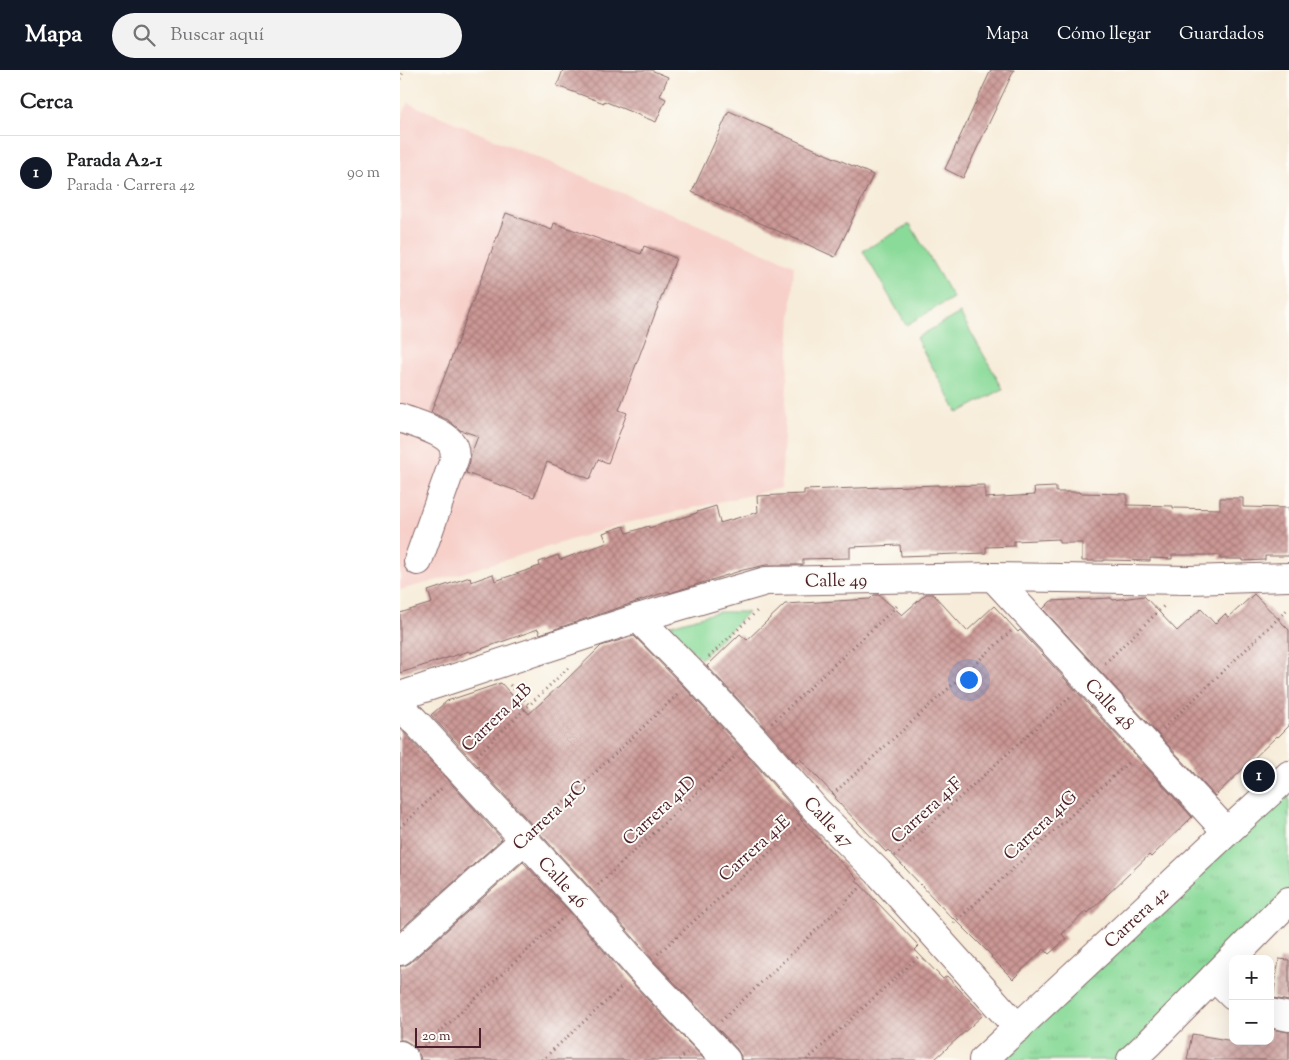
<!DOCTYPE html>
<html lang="es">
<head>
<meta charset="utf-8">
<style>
  body { margin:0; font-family:"Sorts Mill Goudy",serif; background:#f2f2f2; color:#202124 }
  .controls { position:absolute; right:15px; bottom:15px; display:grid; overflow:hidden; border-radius:10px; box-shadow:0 5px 20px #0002 }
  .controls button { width:45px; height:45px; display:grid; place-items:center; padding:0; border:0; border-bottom:1px solid #e0e0e0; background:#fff; color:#202124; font:25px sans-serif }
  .scale { position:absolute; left:15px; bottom:12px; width:66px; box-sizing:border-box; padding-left:5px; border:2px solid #4a1f2b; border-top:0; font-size:14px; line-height:18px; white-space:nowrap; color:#4a1f2b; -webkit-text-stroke:4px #fdfcf7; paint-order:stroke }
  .you { position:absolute; left:568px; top:609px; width:18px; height:18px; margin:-12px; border:4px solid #fff; border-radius:50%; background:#1a73e8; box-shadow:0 0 0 8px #1a73e833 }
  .badge { display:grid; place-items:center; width:32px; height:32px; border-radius:50%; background:#111827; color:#fff; font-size:16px; font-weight:700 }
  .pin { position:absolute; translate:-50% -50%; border:2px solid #fff; box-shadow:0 1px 5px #0006 }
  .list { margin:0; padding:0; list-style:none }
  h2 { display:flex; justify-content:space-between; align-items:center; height:65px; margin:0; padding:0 20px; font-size:21px }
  h2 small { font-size:16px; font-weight:400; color:#757577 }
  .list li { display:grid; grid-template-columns:32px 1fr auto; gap:15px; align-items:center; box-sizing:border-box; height:75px; padding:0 20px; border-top:1px solid #e0e0e0 }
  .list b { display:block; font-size:19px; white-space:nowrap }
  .list p { margin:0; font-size:16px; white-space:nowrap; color:#757577 }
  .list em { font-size:16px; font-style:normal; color:#757577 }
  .icon { flex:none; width:28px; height:28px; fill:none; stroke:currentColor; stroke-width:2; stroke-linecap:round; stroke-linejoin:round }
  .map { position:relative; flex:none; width:889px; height:990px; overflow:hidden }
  header { display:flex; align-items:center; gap:30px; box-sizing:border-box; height:70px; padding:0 25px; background:#111827; color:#fff }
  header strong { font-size:24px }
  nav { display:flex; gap:28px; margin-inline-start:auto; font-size:18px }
  .search { width:350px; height:45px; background:#f2f2f2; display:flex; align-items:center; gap:12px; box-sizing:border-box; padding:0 18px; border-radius:28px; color:#757577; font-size:19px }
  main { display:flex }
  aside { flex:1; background:#fff }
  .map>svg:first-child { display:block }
  .built { fill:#f7d0ca }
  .grass { fill:url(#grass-tufts); stroke:#6a7c62 }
  .green { fill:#8ada99; stroke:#6a7c62 }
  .building { fill:url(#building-cross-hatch) }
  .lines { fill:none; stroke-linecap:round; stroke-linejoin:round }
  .minor-casing { stroke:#876768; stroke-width:30 }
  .path { stroke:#876768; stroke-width:3; stroke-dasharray:1 4; stroke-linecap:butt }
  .minor { stroke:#fff; stroke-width:28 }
  .labels { text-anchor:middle; stroke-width:4; stroke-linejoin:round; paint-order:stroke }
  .street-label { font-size:18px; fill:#4a1f2b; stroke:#fdfcf7 }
</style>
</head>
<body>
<header>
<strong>Mapa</strong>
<div class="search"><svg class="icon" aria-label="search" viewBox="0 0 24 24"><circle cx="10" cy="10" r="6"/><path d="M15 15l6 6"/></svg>Buscar aquí</div>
<nav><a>Mapa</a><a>Cómo llegar</a><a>Guardados</a></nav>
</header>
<main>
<aside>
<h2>Cerca<small></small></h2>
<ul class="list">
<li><span class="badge">1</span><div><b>Parada A2-1</b><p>Parada · Carrera 42</p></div><em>90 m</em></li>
</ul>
</aside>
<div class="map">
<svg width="889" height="990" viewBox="0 0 889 990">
  <defs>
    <pattern id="grass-tufts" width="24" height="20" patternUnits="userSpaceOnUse" patternTransform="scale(1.25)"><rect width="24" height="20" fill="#8ada99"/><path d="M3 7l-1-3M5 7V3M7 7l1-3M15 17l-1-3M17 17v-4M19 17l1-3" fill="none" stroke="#79bb84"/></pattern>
    <pattern id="building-cross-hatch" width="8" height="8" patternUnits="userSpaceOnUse" patternTransform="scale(1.25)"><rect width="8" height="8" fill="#cb9895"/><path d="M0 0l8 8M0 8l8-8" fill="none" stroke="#a77b7a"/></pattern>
  </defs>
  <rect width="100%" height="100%" fill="#fdfcf7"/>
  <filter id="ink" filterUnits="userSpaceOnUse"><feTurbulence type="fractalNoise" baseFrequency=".02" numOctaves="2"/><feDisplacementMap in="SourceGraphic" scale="10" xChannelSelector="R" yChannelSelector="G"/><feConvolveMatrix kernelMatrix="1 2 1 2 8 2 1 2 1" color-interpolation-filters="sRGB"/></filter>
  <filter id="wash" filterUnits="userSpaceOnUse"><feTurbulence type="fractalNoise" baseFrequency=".0096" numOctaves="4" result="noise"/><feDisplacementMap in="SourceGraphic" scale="20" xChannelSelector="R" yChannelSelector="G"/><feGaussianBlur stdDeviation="1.12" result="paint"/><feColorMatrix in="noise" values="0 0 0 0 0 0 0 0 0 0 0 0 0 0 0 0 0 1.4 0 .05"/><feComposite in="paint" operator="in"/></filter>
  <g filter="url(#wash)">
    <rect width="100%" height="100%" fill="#f7ecd9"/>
    <polygon class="built" points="8,33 394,195 381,418 226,453 42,509 0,520 0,52"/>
    <polygon class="grass" points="889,705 889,830 721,990 584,990"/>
    <g class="green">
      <polygon points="510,154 553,228 506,255 463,181"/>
      <polygon points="560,243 603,319 558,343 516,268"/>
      <polygon points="318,542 348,542 301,589 267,556"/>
    </g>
    <g id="blocks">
      <g class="building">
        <polygon points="163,0 251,0 268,7 260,26 266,29 256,52 204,31 204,33 157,16"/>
        <polygon points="591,0 614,0 563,108 545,99"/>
        <polygon points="329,41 473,105 435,187 292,122"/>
        <polygon points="106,143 152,160 154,153 241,184 244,176 276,188 219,340 227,343 208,393 198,389 190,409 147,392 134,427 66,403 70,392 70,387 78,366 60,360 48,350 31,342"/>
        <polygon points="538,415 538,416 585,415 585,428 635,425 634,418 656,417 656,422 679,422 679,423 727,424 727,435 773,436 773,438 820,439 820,428 843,428 843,437 889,438 889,486 865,486 865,490 843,491 843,489 820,489 820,485 772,485 772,489 750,488 750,491 704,490 704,491 682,491 682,473 659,473 659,469 614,471 614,476 586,477 586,483 501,486 500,475 450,477 450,488 403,489 403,495 366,495 343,500 270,523 269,521 140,564 138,559 70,583 69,581 0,603 0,543 32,533 28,521 70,507 71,512 93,504 95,511 140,496 139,492 158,485 160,490 207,473 203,463 224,456 227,463 249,456 249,458 297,443 297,442 316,436 320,453 358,442 357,426 404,424 404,420"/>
        <polygon points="526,524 533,524 567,561 594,536 618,562 620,560 792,747 751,787 749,785 688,843 686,841 662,864 666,869 649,884 644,879 613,909 591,887 592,886 554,848 553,849 488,780 486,782 435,729 436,727 400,689 396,693 365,658 307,596 340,564 347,570 385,534 470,529 474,525 479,525 502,545"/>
        <polygon points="854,524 889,560 889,656 878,667 877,666 815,726 643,539 651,531 711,528 713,530 744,526 777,561 801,539 815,554 825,544 828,548"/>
        <polygon points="234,566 285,618 342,679 402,748 400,749 457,809 456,810 519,876 515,880 543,909 547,906 583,945 534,990 341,990 341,986 337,979 253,890 193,821 31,645 47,631 101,613 129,644 158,617 159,617 201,576"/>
        <polygon points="0,658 102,769 0,860"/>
        <polygon points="123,792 169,841 230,911 305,990 21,990 20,986 16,979 11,974 4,970 0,970 0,896 4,896 10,893"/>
        <polygon points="879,889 889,890 889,931 873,928"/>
        <polygon points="870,959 889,962 889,990 787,990 792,964 833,971 870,971"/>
      </g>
    </g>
  </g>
  <g filter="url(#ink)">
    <use href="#blocks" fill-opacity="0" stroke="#876768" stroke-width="1"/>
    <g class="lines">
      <g class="minor-casing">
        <g id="minor">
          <path d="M0 348C15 354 50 362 54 379 55 382 54 384 55 387L18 491"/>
          <polyline points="593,507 827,762"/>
          <polyline points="238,548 296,607 354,669 416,740 478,802 618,958"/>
          <polyline points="0,626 238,548 366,511 593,507 790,510 889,507"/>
          <polyline points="0,635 181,831 241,900 326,990"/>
          <polyline points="0,881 124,770"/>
          <polyline points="814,907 833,926"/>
          <polyline points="870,943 889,947"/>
          <polyline points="0,985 5,990"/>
          <polyline points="583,990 827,762 889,705"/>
          <polyline points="731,990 750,972 889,831"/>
        </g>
      </g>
      <g class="path">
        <polyline points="0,9 4,0"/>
        <polyline points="309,587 358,540"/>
        <polyline points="705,593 765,535"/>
        <polyline points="110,615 129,635"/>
        <polyline points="372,653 499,534"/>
        <polyline points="763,659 889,538"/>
        <polyline points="77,685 168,598"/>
        <polyline points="433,724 611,561"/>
        <polyline points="142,753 279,623"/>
        <polyline points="0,757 43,717"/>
        <polyline points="495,786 670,627"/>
        <polyline points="198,815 336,686"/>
        <polyline points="554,853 730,691"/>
        <polyline points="258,884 399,755"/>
        <polyline points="321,951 461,817"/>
        <polyline points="24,976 164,847"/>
        <polyline points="142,990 223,916"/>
        <polyline points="279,990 287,983"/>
        <polyline points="407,990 520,885"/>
      </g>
      <use href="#minor" class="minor"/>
    </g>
  </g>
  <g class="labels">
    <g class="street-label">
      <text transform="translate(436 510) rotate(-1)" y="6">Calle 49</text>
      <text transform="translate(710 634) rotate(47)" y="6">Calle 48</text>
      <text transform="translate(96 647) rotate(-44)" y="6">Carrera 41B</text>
      <text transform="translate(259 740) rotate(-43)" y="6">Carrera 41D</text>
      <text transform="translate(526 740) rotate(-42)" y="6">Carrera 41F</text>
      <text transform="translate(149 745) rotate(-43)" y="6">Carrera 41C</text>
      <text transform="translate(429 752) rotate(46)" y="6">Calle 47</text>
      <text transform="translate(640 755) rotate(-43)" y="6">Carrera 41G</text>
      <text transform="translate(354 778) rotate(-42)" y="6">Carrera 41E</text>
      <text transform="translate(163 812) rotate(47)" y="6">Calle 46</text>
      <text transform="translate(736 847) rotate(-43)" y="6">Carrera 42</text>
    </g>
  </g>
</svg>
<div class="controls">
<button>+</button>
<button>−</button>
</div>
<div class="scale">20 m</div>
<div class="you"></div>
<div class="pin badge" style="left:859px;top:706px">1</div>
</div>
</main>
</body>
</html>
